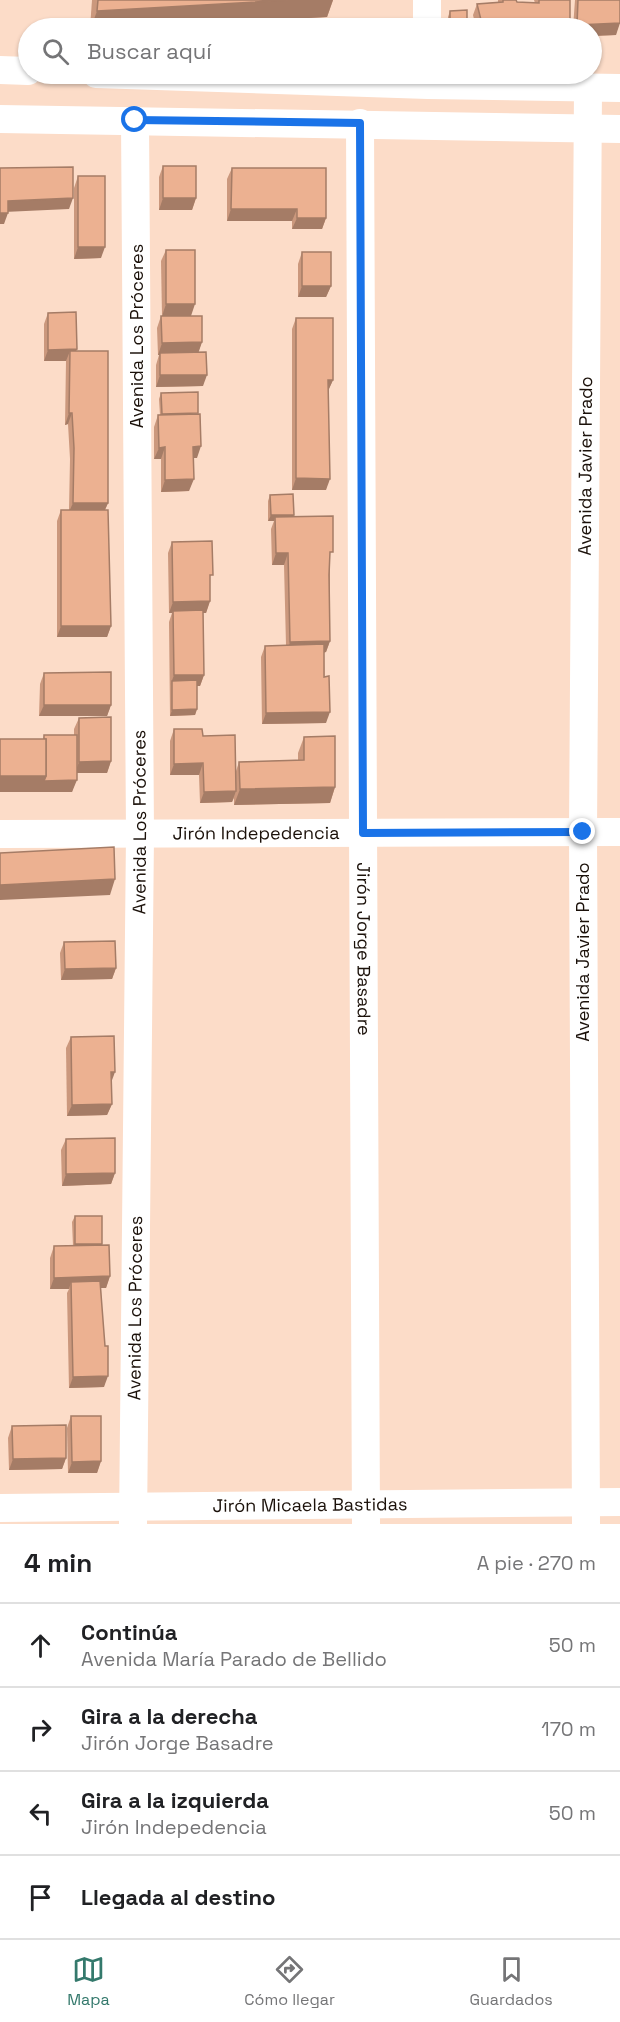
<!DOCTYPE html>
<html lang="es">
<head>
<meta charset="utf-8">
<style>
  body { margin:0; font-family:"Space Grotesk",sans-serif; background:#f6f6f6; color:#202124 }
  .stop { position:absolute; width:18px; height:18px; margin:-14px; border:4px solid #1a73e8; border-radius:50%; background:#fff }
  .stop.end { background:#1a73e8; border-color:#fff; box-shadow:0 2px 6px #0008 }
  .list { margin:0; padding:0; list-style:none }
  h2 { display:flex; justify-content:space-between; align-items:center; height:78px; margin:0; padding:0 24px; font-size:26px }
  h2 small { font-size:20px; font-weight:400; color:#757577 }
  .list li { display:grid; grid-template-columns:39px 1fr auto; gap:18px; align-items:center; box-sizing:border-box; height:84px; padding:0 24px; border-top:2px solid #e0e0e0 }
  .list b { display:block; font-size:22px; white-space:nowrap }
  .list p { margin:0; font-size:20px; white-space:nowrap; color:#757577 }
  .list em { font-size:20px; font-style:normal; color:#757577 }
  .icon { flex:none; width:33px; height:33px; fill:none; stroke:currentColor; stroke-width:2; stroke-linecap:round; stroke-linejoin:round }
  .map { position:relative; flex:none; width:620px; height:1524px; overflow:hidden }
  .search { position:absolute; background:#fff; box-shadow:0 2px 4px #0004; left:18px; right:18px; top:18px; height:66px; display:flex; align-items:center; gap:15px; box-sizing:border-box; padding:0 21px; border-radius:33px; color:#757577; font-size:22px }
  .sheet { height:414px; background:#fff }
  nav { display:flex; justify-content:space-around; align-items:center; box-sizing:border-box; height:84px; border-top:2px solid #e0e0e0; background:#fff; font-size:16px; color:#757577 }
  nav a { display:grid; justify-items:center; gap:3px }
  nav .on { color:#34796c }
  .map>svg:first-child { display:block }
  .lines { fill:none; stroke-linecap:round; stroke-linejoin:round }
  .minor { stroke:#fff; stroke-width:28 }
  .wall { fill:#cb987d }
  .shaded-wall { fill:#a57c66 }
  .building { fill:#ecb191; stroke:#a57c66; stroke-width:1.5 }
  .route { stroke:#1a73e8; stroke-width:8 }
  .labels { text-anchor:middle; stroke-width:4.5; stroke-linejoin:round; paint-order:stroke }
  .street-label { font-size:18px; fill:#1b110a; stroke:#fff }
</style>
</head>
<body>
<div class="map">
<svg width="620" height="1524" viewBox="0 0 620 1524">
  <rect width="100%" height="100%" fill="#fcdcc8"/>
  <g class="lines">
    <g class="minor">
      <polyline points="427,0 427,28"/>
      <polyline points="0,70 28,71"/>
      <polyline points="96,74 428,85 620,88"/>
      <polyline points="0,119 620,129"/>
      <path id="s1" d="M360 123 366 1524"/>
      <path id="s2" d="M0 834 620 832"/>
      <path id="s3" d="M0 1508 620 1502"/>
      <path id="s4" d="M133 1524 140 834 135 120"/>
      <path id="s5" d="M586 1524 583 832 588 88"/>
    </g>
  </g>
  <g class="wall">
    <polygon points="92,0 333,0 327,17 120,28 90,28"/>
    <polygon points="498,0 516,0 517,2 535,3 534,0 570,0 568,28 476,28 473,15 477,4 498,2"/>
    <polygon points="575,0 620,0 616,35 591,36 591,28 573,28"/>
    <polygon points="450,11 467,28 448,28 448,17"/>
    <polygon points="163,166 196,198 192,210 159,210 159,177"/>
    <polygon points="232,168 326,218 322,229 292,229 292,221 227,221 227,179"/>
    <polygon points="78,176 101,258 74,259 74,188"/>
    <polygon points="166,250 195,250 162,316 161,261"/>
    <polygon points="302,252 331,286 326,297 298,297 298,264"/>
    <polygon points="48,313 77,349 76,351 108,503 105,510 111,626 107,637 57,637 57,521 61,510 69,510 70,459 68,424 65,425 66,361 44,361 44,324"/>
    <polygon points="161,316 202,342 198,352 203,386 156,387 156,365 159,355 158,355 157,328"/>
    <polygon points="296,318 333,380 328,391 326,490 292,490 292,329"/>
    <polygon points="161,393 197,458 193,458 189,491 161,492 161,459 154,459 154,427 158,415 160,415 159,399"/>
    <polygon points="270,495 293,517 330,562 330,641 326,652 324,653 326,723 262,724 261,657 265,646 286,645 284,565 272,565 271,529 274,521 268,521 268,501"/>
    <polygon points="172,542 210,582 210,601 206,613 203,613 204,675 200,686 197,686 197,709 195,715 170,716 169,622 172,613 169,613 168,553"/>
    <polygon points="44,673 111,705 107,716 39,716 40,684"/>
    <polygon points="79,718 111,761 107,773 77,773 72,792 43,739 44,735 74,735 74,729"/>
    <polygon points="174,729 203,736 236,771 239,762 298,760 298,753 304,737 335,787 330,803 234,805 234,798 232,802 200,803 199,775 170,775 170,741"/>
    <polygon points="64,942 116,968 112,979 61,980 60,953"/>
    <polygon points="71,1037 112,1104 107,1115 67,1116 66,1048"/>
    <polygon points="66,1139 115,1173 111,1184 62,1186 61,1150"/>
    <polygon points="75,1216 101,1245 110,1276 106,1288 101,1288 104,1387 69,1388 67,1293 69,1289 50,1289 50,1258 54,1246 73,1246 72,1222"/>
    <polygon points="71,1416 101,1461 97,1473 68,1473 67,1428"/>
    <polygon points="12,1426 66,1458 62,1469 9,1470 8,1438"/>
  </g>
  <g class="shaded-wall">
    <polygon points="289,0 333,0 327,17 120,28 91,28 97,11"/>
    <polygon points="540,20 570,23 568,28 480,28 482,24"/>
    <polygon points="620,23 616,35 591,36 591,28 576,28 577,25"/>
    <polygon points="73,198 69,209 4,212 8,201"/>
    <polygon points="163,198 196,198 192,210 159,210"/>
    <polygon points="231,209 297,209 292,221 227,221"/>
    <polygon points="0,213 8,213 4,224 0,224"/>
    <polygon points="297,218 326,218 322,229 292,229"/>
    <polygon points="78,247 105,247 101,258 74,259"/>
    <polygon points="302,286 331,286 326,297 298,297"/>
    <polygon points="166,304 195,304 191,316 162,316"/>
    <polygon points="202,342 198,354 158,355 162,343"/>
    <polygon points="77,349 72,361 70,351 66,361 44,361 48,350"/>
    <polygon points="160,375 207,375 203,386 156,387"/>
    <polygon points="328,380 333,380 328,391 324,392"/>
    <polygon points="69,413 72,413 68,424 65,425"/>
    <polygon points="201,446 197,458 189,458 193,447"/>
    <polygon points="165,447 161,459 154,459 159,448"/>
    <polygon points="296,478 330,479 326,490 292,490"/>
    <polygon points="194,479 189,491 161,492 165,480"/>
    <polygon points="73,503 108,503 103,514 68,514"/>
    <polygon points="271,515 294,515 292,521 275,517 274,521 268,521"/>
    <polygon points="276,553 288,553 284,565 272,565"/>
    <polygon points="210,601 206,613 173,613 173,611 172,613 169,613 173,602"/>
    <polygon points="61,626 111,626 107,637 57,637"/>
    <polygon points="330,641 326,652 286,654 290,642"/>
    <polygon points="174,675 204,675 200,686 172,686 172,681 170,686"/>
    <polygon points="44,705 111,705 107,716 39,716"/>
    <polygon points="197,709 195,715 170,716 172,710"/>
    <polygon points="330,712 326,723 262,724 266,713"/>
    <polygon points="111,761 107,773 75,773 79,762"/>
    <polygon points="203,763 199,775 170,775 174,764"/>
    <polygon points="0,776 46,776 77,780 72,792 0,792"/>
    <polygon points="335,787 330,803 234,805 240,789"/>
    <polygon points="236,791 232,802 200,803 204,792"/>
    <polygon points="115,879 110,895 0,900 0,885"/>
    <polygon points="116,968 112,979 61,980 65,969"/>
    <polygon points="111,1072 115,1072 111,1083"/>
    <polygon points="112,1104 107,1115 67,1116 72,1105"/>
    <polygon points="115,1173 111,1184 62,1186 66,1174"/>
    <polygon points="75,1244 102,1244 100,1250 73,1250"/>
    <polygon points="110,1276 106,1288 71,1288 71,1282 69,1289 50,1289 54,1278"/>
    <polygon points="108,1376 104,1387 69,1388 73,1377"/>
    <polygon points="66,1458 62,1469 9,1470 13,1459"/>
    <polygon points="101,1461 97,1473 68,1473 72,1462"/>
  </g>
  <g class="building">
    <polygon points="98,0 289,0 97,11"/>
    <polygon points="503,0 516,0 517,2 539,3 539,0 570,0 570,23 540,20 482,24 477,4 503,2"/>
    <polygon points="578,0 620,0 620,23 577,25"/>
    <polygon points="467,10 467,28 450,28 450,11"/>
    <rect x="163" y="166" width="33" height="32"/>
    <polygon points="73,167 73,198 8,201 8,213 0,213 0,168"/>
    <polygon points="232,168 326,168 326,218 297,218 297,209 231,209"/>
    <rect x="78" y="176" width="27" height="71"/>
    <rect x="166" y="250" width="29" height="54"/>
    <rect x="302" y="252" width="29" height="34"/>
    <polygon points="76,312 77,349 48,350 48,313"/>
    <polygon points="161,316 202,316 202,342 162,343"/>
    <polygon points="296,318 333,318 333,380 328,380 330,479 296,478"/>
    <polygon points="70,351 108,351 108,503 73,503 74,448 72,413 69,413"/>
    <polygon points="206,352 207,375 160,375 160,353"/>
    <polygon points="198,392 198,413 162,414 161,393"/>
    <polygon points="200,414 201,446 193,447 194,479 165,480 165,447 159,448 158,415"/>
    <polygon points="293,494 294,515 271,515 270,495"/>
    <polygon points="61,510 108,510 111,626 61,626"/>
    <polygon points="333,516 333,552 330,552 329,575 330,641 290,642 288,553 276,553 275,517"/>
    <polygon points="212,541 213,575 210,575 210,601 173,602 172,542"/>
    <polygon points="203,610 204,675 174,675 173,611"/>
    <polygon points="324,644 324,677 329,676 330,712 266,713 265,646"/>
    <polygon points="111,672 111,705 44,705 44,673"/>
    <polygon points="197,680 197,709 172,710 172,681"/>
    <polygon points="111,717 111,761 79,762 79,718"/>
    <polygon points="174,729 202,729 203,736 235,735 236,791 204,792 203,763 174,764"/>
    <polygon points="44,735 77,735 77,780 44,781 46,776 46,739 44,739"/>
    <polygon points="335,736 335,787 240,789 239,762 304,760 304,737"/>
    <rect x="0" y="739" width="46" height="37"/>
    <polygon points="114,847 115,879 0,885 0,853"/>
    <polygon points="115,941 116,968 65,969 64,942"/>
    <polygon points="114,1036 115,1072 111,1072 112,1104 72,1105 71,1037"/>
    <polygon points="115,1138 115,1173 66,1174 66,1139"/>
    <rect x="75" y="1216" width="27" height="28"/>
    <polygon points="109,1245 110,1276 54,1278 54,1246"/>
    <polygon points="100,1281 105,1346 108,1346 108,1376 73,1377 71,1282"/>
    <polygon points="71,1416 101,1416 101,1461 72,1462"/>
    <polygon points="66,1425 66,1458 13,1459 12,1426"/>
  </g>
  <g class="lines">
    <polyline class="route" points="135,120 360,123 363,833 583,832"/>
  </g>
  <g class="labels">
    <g class="street-label">
      <text transform="translate(137 336) rotate(-90)" y="6">Avenida Los Próceres</text>
      <text dy="6" stroke="none"><textPath href="#s5" startOffset="1058">Avenida Javier Prado</textPath></text>
      <text dy="6" stroke="none"><textPath href="#s4" startOffset="702">Avenida Los Próceres</textPath></text>
      <text dy="6" stroke="none"><textPath href="#s2" startOffset="256">Jirón Indepedencia</textPath></text>
      <text dy="6" stroke="none"><textPath href="#s1" startOffset="826">Jirón Jorge Basadre</textPath></text>
      <text transform="translate(583 952) rotate(-90)" y="6">Avenida Javier Prado</text>
      <text dy="6" stroke="none"><textPath href="#s4" startOffset="216">Avenida Los Próceres</textPath></text>
      <text dy="6" stroke="none"><textPath href="#s3" startOffset="310">Jirón Micaela Bastidas</textPath></text>
    </g>
  </g>
</svg>
<div class="stop" style="left:135px;top:120px"></div>
<div class="stop end" style="left:583px;top:832px"></div>
<div class="search"><svg class="icon" aria-label="search" viewBox="0 0 24 24"><circle cx="10" cy="10" r="6"/><path d="M15 15l6 6"/></svg>Buscar aquí</div>
</div>
<section class="sheet">
<h2>4 min<small>A pie · 270 m</small></h2>
<ul class="list">
<li><svg class="icon" aria-label="ahead" viewBox="0 0 24 24"><path d="M12 20V5M6 11l6-6 6 6"/></svg><div><b>Continúa</b><p>Avenida María Parado de Bellido</p></div><em>50 m</em></li>
<li><svg class="icon" aria-label="right" viewBox="0 0 24 24"><path d="M7 20v-9h11M14 6l5 5-5 5"/></svg><div><b>Gira a la derecha</b><p>Jirón Jorge Basadre</p></div><em>170 m</em></li>
<li><svg class="icon" aria-label="left" viewBox="0 0 24 24"><path d="M17 20v-9H6M10 6l-5 5 5 5"/></svg><div><b>Gira a la izquierda</b><p>Jirón Indepedencia</p></div><em>50 m</em></li>
<li><svg class="icon" aria-label="arrive" viewBox="0 0 24 24"><path d="M6 21V4h12l-3 4 3 4H6"/></svg><div><b>Llegada al destino</b></div></li>
</ul>
</section>
<nav>
<a class="on"><svg class="icon" aria-label="map" viewBox="0 0 24 24"><path d="M3 6l6-2 6 2 6-2v14l-6 2-6-2-6 2zM9 4v14M15 6v14"/></svg>Mapa</a>
<a><svg class="icon" aria-label="directions" viewBox="0 0 24 24"><path d="M12 3l9 9-9 9-9-9zM9 14v-3h6M13 9l2 2-2 2"/></svg>Cómo llegar</a>
<a><svg class="icon" aria-label="saved" viewBox="0 0 24 24"><path d="M7 4h10v16l-5-4-5 4z"/></svg>Guardados</a>
</nav>
</body>
</html>
